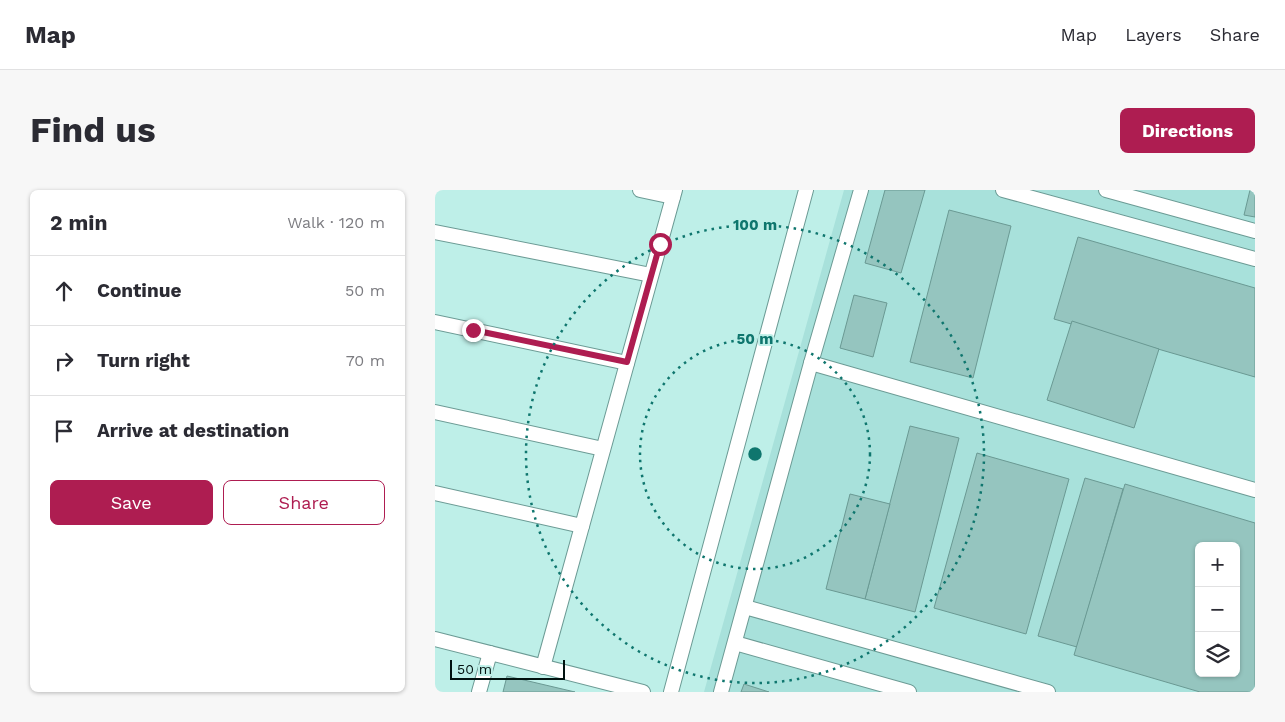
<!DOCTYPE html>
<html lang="en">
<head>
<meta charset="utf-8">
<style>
  body { margin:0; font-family:"Work Sans",sans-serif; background:#f7f7f7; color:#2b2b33 }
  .controls { position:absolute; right:15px; bottom:15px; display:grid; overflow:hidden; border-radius:8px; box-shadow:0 1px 4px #0004 }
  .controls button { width:45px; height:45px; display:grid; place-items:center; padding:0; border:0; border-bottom:1px solid #e1e1e2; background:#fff; color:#2b2b33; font:25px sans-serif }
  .scale { position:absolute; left:15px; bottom:12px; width:115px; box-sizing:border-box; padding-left:5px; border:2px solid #01110f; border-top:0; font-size:14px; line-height:18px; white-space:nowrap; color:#01110f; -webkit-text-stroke:4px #beefe8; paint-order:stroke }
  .stop { position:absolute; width:15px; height:15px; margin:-11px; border:4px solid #ae1d51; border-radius:50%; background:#fff }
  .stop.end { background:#ae1d51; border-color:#fff; box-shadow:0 1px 5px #0008 }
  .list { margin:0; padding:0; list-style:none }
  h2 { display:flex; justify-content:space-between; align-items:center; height:65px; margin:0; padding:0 20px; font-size:21px }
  h2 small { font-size:16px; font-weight:400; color:#7c7c81 }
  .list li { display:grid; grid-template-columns:32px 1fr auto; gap:15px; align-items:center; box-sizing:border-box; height:70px; padding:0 20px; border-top:1px solid #e1e1e2 }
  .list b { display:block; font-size:19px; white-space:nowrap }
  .list em { font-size:16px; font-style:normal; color:#7c7c81 }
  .actions { display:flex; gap:10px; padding:15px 20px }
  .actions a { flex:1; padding:11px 0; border:1px solid #ae1d51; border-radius:8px; text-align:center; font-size:18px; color:#ae1d51 }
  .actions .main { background:#ae1d51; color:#fff }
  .icon { flex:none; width:28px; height:28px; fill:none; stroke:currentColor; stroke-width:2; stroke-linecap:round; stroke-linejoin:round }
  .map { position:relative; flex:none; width:820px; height:502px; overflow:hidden; border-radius:8px }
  header { display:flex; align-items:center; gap:30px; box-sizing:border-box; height:70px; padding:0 25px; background:#fff; border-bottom:1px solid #e1e1e2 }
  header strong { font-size:24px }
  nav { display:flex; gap:28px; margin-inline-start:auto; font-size:18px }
  .intro { display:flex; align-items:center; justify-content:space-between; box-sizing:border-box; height:120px; padding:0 30px }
  h1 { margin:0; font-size:35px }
  .button { padding:12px 22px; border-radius:8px; background:#ae1d51; color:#fff; font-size:18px; font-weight:700 }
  main { display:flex; gap:30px; padding:0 30px }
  aside { flex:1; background:#fff; border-radius:8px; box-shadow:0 1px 4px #0004 }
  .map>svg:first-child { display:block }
  .built { fill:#a8e1db; fill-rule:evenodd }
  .building { fill:#95c5bf; stroke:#6a9993; fill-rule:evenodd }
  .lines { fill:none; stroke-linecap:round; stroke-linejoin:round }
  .street-casing { stroke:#6c9b95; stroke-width:16 }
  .street { stroke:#fff; stroke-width:14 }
  .route { stroke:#ae1d51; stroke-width:6 }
  .ring { fill:none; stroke:#0f766e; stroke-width:2.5; stroke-dasharray:2.5 5 }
  .centre { fill:#0f766e; stroke:#beefe8; stroke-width:2.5 }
  .ring-label { font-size:15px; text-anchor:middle; font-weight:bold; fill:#0f766e; stroke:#beefe8; stroke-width:4; stroke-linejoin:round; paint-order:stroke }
</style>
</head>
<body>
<header>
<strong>Map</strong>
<nav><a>Map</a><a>Layers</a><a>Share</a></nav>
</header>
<div class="intro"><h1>Find us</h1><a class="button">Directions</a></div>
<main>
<aside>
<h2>2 min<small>Walk · 120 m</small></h2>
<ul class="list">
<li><svg class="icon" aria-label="ahead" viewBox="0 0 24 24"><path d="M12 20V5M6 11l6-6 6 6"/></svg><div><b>Continue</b></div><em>50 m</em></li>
<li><svg class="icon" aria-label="right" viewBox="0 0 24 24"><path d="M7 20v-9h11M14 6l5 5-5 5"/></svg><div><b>Turn right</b></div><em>70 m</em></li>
<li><svg class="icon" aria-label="arrive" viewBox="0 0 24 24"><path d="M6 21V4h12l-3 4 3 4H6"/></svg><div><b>Arrive at destination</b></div></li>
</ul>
<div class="actions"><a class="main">Save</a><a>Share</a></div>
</aside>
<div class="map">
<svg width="820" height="502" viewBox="0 0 820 502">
  <rect width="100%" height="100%" fill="#beefe8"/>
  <path class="built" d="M409 0H820V502H269ZM764 356H801V483H764Z"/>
  <g class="building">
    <polygon points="450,0 490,0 466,83 430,73"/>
    <polygon points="815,0 820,0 820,27 809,25"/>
    <polygon points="514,20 576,36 538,188 475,172"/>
    <polygon points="643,47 820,98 820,187 619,129"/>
    <polygon points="419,105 452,113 438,167 405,158"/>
    <polygon points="637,131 724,159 699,238 612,210"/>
    <polygon points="475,236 524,248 480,422 430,409"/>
    <polygon points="542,263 634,289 591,444 499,418"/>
    <polygon points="650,288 688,299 642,457 603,446"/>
    <path d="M690 294 820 333V502H765L639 465ZM764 356H801V483H764Z"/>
    <polygon points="415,304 455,314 430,409 391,399"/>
    <polygon points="72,486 140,502 68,502"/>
    <polygon points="309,494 334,502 306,502"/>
  </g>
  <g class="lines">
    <g class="street-casing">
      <g id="street">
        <polyline points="205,0 238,7"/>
        <polyline points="568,0 820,69"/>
        <polyline points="671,0 820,41"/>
        <polyline points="0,42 216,85"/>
        <polyline points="0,132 192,173"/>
        <polyline points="376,173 820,300"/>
        <polyline points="0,222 168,259"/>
        <polyline points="0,303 147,336"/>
        <polyline points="310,417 613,502"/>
        <polyline points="0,449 208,502"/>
        <polyline points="300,453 474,502"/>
        <polyline points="108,477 240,0"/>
        <polyline points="44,502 55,463"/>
        <polyline points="236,502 371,0"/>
        <polyline points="286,502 376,173 426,0"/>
      </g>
    </g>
    <use href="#street" class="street"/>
  </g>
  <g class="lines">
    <polyline class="route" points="38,140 192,172 225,54"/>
  </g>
  <g class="ring">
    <circle cx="320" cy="264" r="115"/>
    <circle cx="320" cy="264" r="229"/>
  </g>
  <circle cx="320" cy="264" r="8" class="centre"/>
  <g class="ring-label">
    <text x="320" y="40">100 m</text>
    <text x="320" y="154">50 m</text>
  </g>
</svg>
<div class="controls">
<button>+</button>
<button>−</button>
<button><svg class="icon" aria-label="layers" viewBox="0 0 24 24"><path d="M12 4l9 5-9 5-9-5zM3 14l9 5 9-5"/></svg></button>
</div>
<div class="scale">50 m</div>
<div class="stop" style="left:225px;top:54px"></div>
<div class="stop end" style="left:38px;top:140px"></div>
</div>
</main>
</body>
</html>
